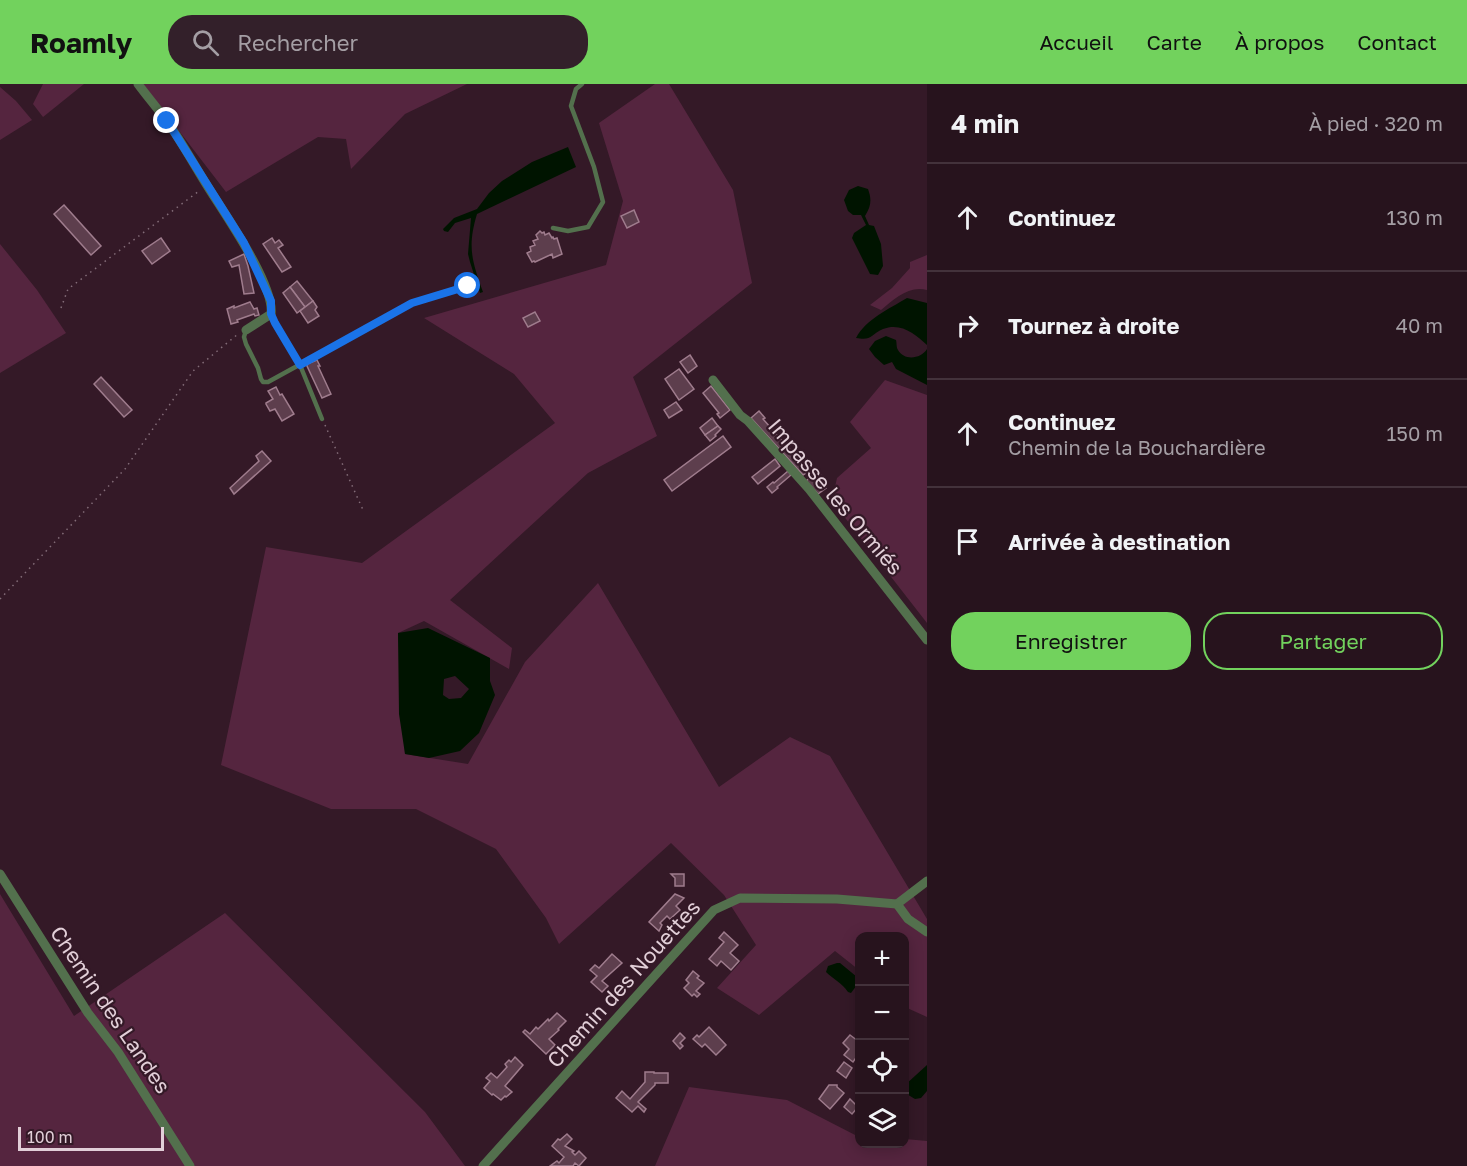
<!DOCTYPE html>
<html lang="fr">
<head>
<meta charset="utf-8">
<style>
  body { margin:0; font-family:"Golos Text",sans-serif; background:#33202a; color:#f1f3f6 }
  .controls { position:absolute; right:18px; bottom:18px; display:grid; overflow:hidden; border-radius:12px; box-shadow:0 3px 15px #0003 }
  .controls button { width:54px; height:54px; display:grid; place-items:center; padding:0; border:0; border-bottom:2px solid #43323b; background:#27131d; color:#f1f3f6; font:30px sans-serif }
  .scale { position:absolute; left:18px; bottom:15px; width:146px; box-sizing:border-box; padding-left:6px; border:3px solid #e2cfd8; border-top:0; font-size:16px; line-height:21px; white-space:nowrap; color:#e2cfd8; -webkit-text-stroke:4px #341927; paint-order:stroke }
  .stop { position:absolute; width:18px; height:18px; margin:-14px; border:4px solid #1a73e8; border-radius:50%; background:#fff }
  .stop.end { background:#1a73e8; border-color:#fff; box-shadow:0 2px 6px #0008 }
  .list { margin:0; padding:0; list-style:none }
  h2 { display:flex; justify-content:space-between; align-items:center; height:78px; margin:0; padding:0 24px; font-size:26px }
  h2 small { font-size:20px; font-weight:400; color:#a49ea4 }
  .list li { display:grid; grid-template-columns:39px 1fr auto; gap:18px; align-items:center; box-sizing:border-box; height:108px; padding:0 24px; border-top:2px solid #43323b }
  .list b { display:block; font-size:22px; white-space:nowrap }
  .list p { margin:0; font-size:20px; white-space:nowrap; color:#a49ea4 }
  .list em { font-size:20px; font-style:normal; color:#a49ea4 }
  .actions { display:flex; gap:12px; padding:18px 24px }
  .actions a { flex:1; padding:14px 0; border:2px solid #72d25d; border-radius:24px; text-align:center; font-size:21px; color:#72d25d }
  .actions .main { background:#72d25d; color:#111 }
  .icon { flex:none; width:33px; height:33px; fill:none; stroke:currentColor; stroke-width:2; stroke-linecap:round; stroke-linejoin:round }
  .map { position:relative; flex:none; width:927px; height:1082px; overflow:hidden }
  header { display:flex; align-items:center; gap:36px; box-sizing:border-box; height:84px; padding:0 30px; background:#72d25d; color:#111 }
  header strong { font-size:28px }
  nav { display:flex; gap:33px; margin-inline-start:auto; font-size:21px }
  .search { width:420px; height:54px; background:#33202a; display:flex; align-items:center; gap:15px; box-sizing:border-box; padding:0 21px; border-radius:24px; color:#a49ea4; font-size:22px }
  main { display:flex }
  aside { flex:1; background:#27131d }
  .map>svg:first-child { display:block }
  .green { fill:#55253f }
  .water { fill:#001400; fill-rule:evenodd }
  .building { fill:#5d3e4d; stroke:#9f7c8d; stroke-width:1.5 }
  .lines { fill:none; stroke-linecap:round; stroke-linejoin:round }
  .path { stroke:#836c78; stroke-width:1.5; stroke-dasharray:1.5 4.5; stroke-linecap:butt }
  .lane { stroke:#53704d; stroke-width:4.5 }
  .street { stroke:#53704d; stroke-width:9 }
  .route { stroke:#1a73e8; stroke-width:8 }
  .labels { text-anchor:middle; stroke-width:4.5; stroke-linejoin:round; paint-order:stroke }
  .street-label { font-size:21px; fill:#e2cfd8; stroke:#341927 }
</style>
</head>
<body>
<header>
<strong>Roamly</strong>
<div class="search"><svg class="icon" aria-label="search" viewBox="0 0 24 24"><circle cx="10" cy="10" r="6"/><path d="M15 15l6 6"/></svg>Rechercher</div>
<nav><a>Accueil</a><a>Carte</a><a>À propos</a><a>Contact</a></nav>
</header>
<main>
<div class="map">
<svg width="927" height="1082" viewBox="0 0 927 1082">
  <rect width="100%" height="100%" fill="#341927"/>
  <g class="green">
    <polygon points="43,0 84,0 43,33 33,20"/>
    <polygon points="143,0 467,0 405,30 351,85 346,55 318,53 226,108"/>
    <polygon points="655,0 669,0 733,106 752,199 633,293 657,352 588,389 450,516 512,564 509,585 424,537 398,549 405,670 468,680 525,578 598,499 719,703 790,653 830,672 927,835 927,933 905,923 904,852 860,852 859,886 835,867 759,931 717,904 756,861 724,811 671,759 559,860 546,834 496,765 416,725 331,725 221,681 266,463 362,479 555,339 514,290 424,234 606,181 623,117 599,39"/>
    <polygon points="0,3 16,17 32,36 0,56"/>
    <polygon points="0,160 37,206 66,249 0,289"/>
    <path d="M927 171V206C909 201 894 215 881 226L870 221 892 204 910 184V178Z"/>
    <polygon points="885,296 927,311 927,539 832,417 837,394 871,364 850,338"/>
    <polygon points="0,810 74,932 225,829 425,1028 465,1082 0,1082"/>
    <polygon points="689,1003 787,1016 859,1053 860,1060 904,1060 905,1055 927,1057 927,1082 655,1082"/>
  </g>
  <g class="water">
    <path d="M568 63 576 83 477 130C467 163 472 177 483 208L480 209 470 178 468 170 471 134 455 139 448 148 444 147 443 145 454 134 477 125 489 109 502 97 521 85 532 78Z"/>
    <path d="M858 102 868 105C872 116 871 122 865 132L869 141 874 142 881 160 883 182 878 191 870 190 852 154 854 149 866 141 861 131H853L848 127 844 116 849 106Z"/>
    <path d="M907 214 927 219V261C915 250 901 238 883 245 870 251 872 257 856 254 866 235 889 225 907 214Z"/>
    <path d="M886 252 896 256C897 259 896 263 898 266 904 277 921 275 927 265V301L896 285 892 278 884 281 875 273 869 265 875 257Z"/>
    <path d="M428 544 490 574V597L495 611 479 649 460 667 429 674 405 670 399 630 398 549ZM455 592 469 605 461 614 449 615 443 611 444 595Z"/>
    <path d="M837 879H840L857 893V901L851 909 848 908C842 899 833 895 826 888L828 882Z"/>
    <polygon points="927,981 927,1007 921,1014 915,1015 905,1009 905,1001"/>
  </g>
  <g class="building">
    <polygon points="64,121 101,162 91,171 54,130"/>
    <polygon points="634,126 639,138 627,144 621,132"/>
    <polygon points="540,147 542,149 544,148 545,151 549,149 552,154 553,153 554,155 557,154 562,170 553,174 552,170 535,178 534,177 532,178 527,169 531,167 530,163 535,161 533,157 538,155 536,151"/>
    <polygon points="161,154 170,167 152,180 142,167"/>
    <polygon points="272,154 275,159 279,156 283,161 278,164 291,183 282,188 263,160"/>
    <polygon points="244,170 248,182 254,209 244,210 239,181 232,183 229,177"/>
    <polygon points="297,197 313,217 305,223 290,203"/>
    <polygon points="290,203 305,223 297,229 283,209"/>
    <polygon points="313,217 317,223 315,226 319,232 308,239 300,227"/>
    <polygon points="250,218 254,225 257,224 259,231 255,232 254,230 237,236 238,238 231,240 227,225 234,222 234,224"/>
    <polygon points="535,228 540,237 528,243 523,234"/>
    <polygon points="690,271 697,282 688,289 680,278"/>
    <polygon points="317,276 320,282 318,282 331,310 322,314 307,282 307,280"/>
    <polygon points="679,285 694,305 679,316 665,295"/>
    <polygon points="101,293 132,326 124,333 94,300"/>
    <polygon points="711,302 730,326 720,334 717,330 719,329 703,309"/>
    <polygon points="276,303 280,311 282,310 294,330 282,337 275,325 270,327 266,320 266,319 273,315 268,307"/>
    <polygon points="676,318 682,326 669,334 664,326"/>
    <polygon points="759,327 765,334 763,335 809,387 803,391 751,334"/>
    <polygon points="712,334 718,342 705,351 700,344"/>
    <polygon points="718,342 721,345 715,351 716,352 710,357 705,351"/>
    <polygon points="723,352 731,363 672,407 664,396"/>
    <polygon points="262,367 271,377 234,410 230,404 259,377 256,372"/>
    <polygon points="775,375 780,382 758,400 752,393"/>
    <polygon points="788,387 791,391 777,403 778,404 772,409 767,403 773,398 774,399"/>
    <polygon points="817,387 825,396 822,399 826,404 818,410 806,397"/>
    <polygon points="671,790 684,790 684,802 675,802 675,794"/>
    <polygon points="675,810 684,814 676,822 680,826 670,835 667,832 660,839 662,841 659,847 649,838"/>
    <polygon points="724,848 738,861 730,869 739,877 731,886 721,877 717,882 709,875 724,858 719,854"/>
    <polygon points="612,870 622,879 602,897 608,902 602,908 591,898 597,892 590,886 595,881 599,884"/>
    <polygon points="693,887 699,892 697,894 704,899 696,907 700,910 697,913 694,910 692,912 684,904 689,899 686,896"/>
    <polygon points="557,929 566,937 558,945 559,946 549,955 555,961 546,970 523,948 525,946 530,950 536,943 538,945 548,935 549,937"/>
    <polygon points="709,943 726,961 716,971 705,960 702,963 693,955 697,951 699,953"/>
    <polygon points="680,949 685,954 680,959 683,962 680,965 673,957"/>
    <polygon points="850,951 858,957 856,959 860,962 860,973 858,971 853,978 844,971 849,965 843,959"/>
    <polygon points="515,973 523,981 505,1002 512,1008 506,1013 505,1012 501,1016 493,1010 492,1011 484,1004 490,997 486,994 491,989 497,994 507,983 505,980 509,976 511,978"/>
    <polygon points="844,978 852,984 846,994 837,987"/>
    <polygon points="645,988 654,988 654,989 668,989 668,999 655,999 655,1001 638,1018 646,1025 644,1028 638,1022 632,1028 616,1014 622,1007 630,1015 645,998"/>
    <polygon points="829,1001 837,1001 837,1003 844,1009 830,1025 819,1015"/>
    <polygon points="850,1015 858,1023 852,1030 844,1023"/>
    <polygon points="567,1050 572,1055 565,1062 574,1067 572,1068 575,1071 579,1067 586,1074 579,1082 575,1079 573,1082 550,1082 557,1077 559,1079 564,1073 552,1062 558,1055 560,1056"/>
  </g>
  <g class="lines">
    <g class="path">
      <polyline points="61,224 68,205 199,107"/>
      <polyline points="325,341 363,426"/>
      <polyline points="0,515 125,385 193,287 238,250"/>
    </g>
    <g class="lane">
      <polyline points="553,144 568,147 588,143 603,118 594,83 571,22 576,5 582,0"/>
      <polyline points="271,230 300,281 322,335"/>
      <polyline points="246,246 244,253 246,260 258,284 261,295 263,298 268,298 412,219 468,202"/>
    </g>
    <g class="street">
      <path d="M138 0C147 12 157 24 166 36 182 58 194 81 208 103 224 129 275 201 271 230L246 246"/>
      <polyline points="713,296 740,331 748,337 809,405 927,556"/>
      <polyline points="0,790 88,929 118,968 190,1082"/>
      <polyline points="927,797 897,820 908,835 927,848"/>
      <polyline points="483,1082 714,826 740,814 837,815 897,820"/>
    </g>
  </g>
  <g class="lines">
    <polyline class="route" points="167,37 244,159 271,217 271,230 275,239 300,281 412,219 468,202"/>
  </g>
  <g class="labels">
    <g class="street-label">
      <text transform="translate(835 413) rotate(50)" y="7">Impasse les Ormiés</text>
      <text transform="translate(624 900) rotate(-48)" y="7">Chemin des Nouettes</text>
      <text transform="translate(110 926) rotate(56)" y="7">Chemin des Landes</text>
    </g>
  </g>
</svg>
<div class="controls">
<button>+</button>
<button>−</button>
<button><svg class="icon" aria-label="locate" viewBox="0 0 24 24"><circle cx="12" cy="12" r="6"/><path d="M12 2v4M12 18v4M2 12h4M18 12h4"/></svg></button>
<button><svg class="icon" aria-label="layers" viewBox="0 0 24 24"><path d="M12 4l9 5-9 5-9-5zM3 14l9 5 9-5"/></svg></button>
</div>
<div class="scale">100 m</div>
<div class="stop" style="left:468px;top:202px"></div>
<div class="stop end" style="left:167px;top:37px"></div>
</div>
<aside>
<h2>4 min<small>À pied · 320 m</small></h2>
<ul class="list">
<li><svg class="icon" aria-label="ahead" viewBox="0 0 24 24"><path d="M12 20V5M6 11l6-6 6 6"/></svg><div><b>Continuez</b></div><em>130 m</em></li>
<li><svg class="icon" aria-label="right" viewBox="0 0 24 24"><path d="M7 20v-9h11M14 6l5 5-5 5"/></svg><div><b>Tournez à droite</b></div><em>40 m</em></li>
<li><svg class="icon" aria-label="ahead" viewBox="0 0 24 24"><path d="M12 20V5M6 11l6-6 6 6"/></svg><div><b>Continuez</b><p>Chemin de la Bouchardière</p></div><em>150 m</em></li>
<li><svg class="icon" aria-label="arrive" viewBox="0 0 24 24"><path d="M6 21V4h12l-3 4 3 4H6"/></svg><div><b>Arrivée à destination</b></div></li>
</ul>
<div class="actions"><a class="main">Enregistrer</a><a>Partager</a></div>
</aside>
</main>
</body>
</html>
